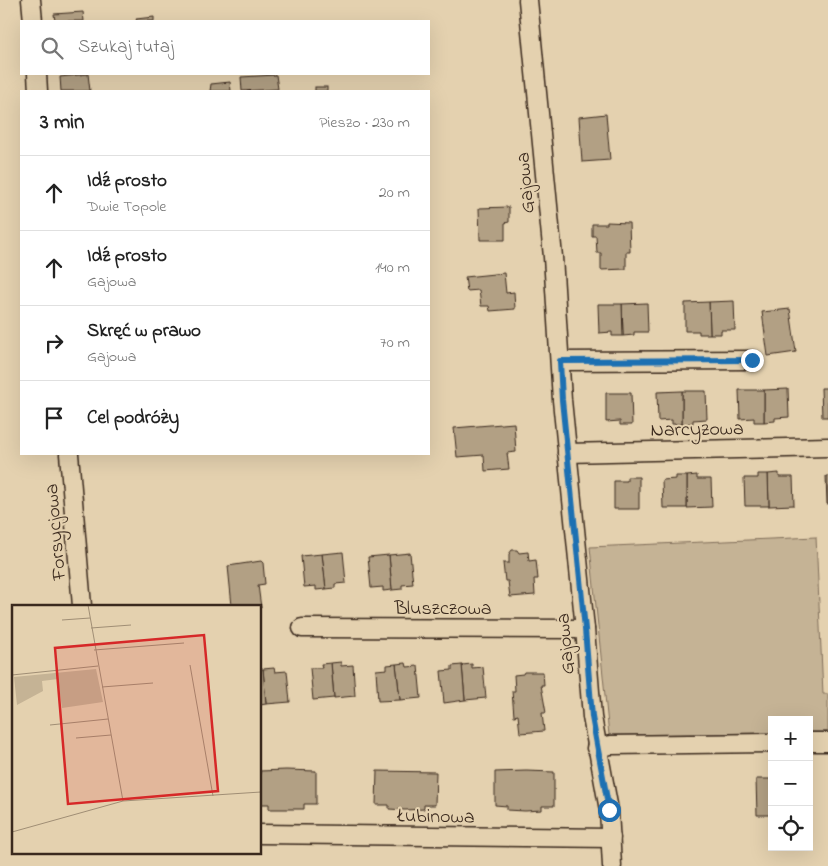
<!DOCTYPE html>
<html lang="pl">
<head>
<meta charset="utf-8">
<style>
  body { margin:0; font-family:"Indie Flower",sans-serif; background:#f2f2f2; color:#222 }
  .controls { position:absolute; right:15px; bottom:15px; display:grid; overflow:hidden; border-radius:0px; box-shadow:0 5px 20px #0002 }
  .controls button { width:45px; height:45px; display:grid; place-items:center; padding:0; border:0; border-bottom:1px solid #e0e0e0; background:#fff; color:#222; font:25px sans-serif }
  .stop { position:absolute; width:15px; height:15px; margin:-11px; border:4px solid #1f6fb2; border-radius:50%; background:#fff }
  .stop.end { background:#1f6fb2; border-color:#fff; box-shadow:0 1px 5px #0008 }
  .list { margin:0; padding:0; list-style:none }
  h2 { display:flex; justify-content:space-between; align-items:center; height:65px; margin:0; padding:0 20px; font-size:21px }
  h2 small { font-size:16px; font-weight:400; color:#767676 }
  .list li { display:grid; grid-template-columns:32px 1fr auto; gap:15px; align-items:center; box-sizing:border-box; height:75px; padding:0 20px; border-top:1px solid #e0e0e0 }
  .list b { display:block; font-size:19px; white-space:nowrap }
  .list p { margin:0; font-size:16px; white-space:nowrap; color:#767676 }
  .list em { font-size:16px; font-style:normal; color:#767676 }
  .icon { flex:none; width:28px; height:28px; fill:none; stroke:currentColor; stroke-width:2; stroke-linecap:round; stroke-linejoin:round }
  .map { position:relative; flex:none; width:828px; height:866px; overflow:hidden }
  .search { position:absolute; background:#fff; box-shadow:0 5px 20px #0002; left:20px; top:20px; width:410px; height:55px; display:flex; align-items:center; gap:12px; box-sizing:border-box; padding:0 18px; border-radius:0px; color:#767676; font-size:19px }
  .panel { position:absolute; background:#fff; box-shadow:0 5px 20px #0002; left:20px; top:90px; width:410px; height:365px; border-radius:0px }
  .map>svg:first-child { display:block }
  .green { fill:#c5b395; stroke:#806e5a }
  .building { fill:#b2a084; stroke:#3b2a1e }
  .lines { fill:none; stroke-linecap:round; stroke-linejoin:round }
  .minor-casing { stroke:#3b2a1e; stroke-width:21 }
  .minor { stroke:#e4d1af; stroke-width:18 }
  .route { stroke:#1f6fb2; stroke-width:6 }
  .labels { text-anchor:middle; stroke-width:4; stroke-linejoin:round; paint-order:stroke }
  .street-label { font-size:20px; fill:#3b2a1e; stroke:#e4d1af }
  .inset-road { fill:none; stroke:#a08e75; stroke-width:1 }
  .view { fill:#d62828; fill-opacity:0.15; stroke:#d62828; stroke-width:2.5 }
  .inset-edge { fill:none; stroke:#3b2a1e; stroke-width:2.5 }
</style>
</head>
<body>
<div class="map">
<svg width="828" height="866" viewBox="0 0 828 866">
  <rect width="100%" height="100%" fill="#e4d1af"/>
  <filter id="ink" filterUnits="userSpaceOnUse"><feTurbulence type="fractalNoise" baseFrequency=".02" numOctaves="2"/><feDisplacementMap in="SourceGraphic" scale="10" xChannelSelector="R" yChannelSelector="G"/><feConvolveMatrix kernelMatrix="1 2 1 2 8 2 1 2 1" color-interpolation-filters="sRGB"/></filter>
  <g filter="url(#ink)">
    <polygon class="green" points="816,537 823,694 828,694 828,732 809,732 809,720 772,720 772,733 609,735 590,547"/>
    <g class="building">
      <polygon points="83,12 84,21 55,21 54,14"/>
      <polygon points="154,17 154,21 137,21 136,19"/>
      <polygon points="88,74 90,91 61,91 60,77"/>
      <polygon points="276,75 278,89 242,91 241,77"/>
      <polygon points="230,82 231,91 210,91 211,84"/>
      <rect x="315" y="87" width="12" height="4"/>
      <polygon points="606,114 610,160 582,162 579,117"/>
      <polygon points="509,207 509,222 505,223 505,240 480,240 479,208"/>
      <polygon points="607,222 629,223 630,252 626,252 626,269 601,270 601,253 597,253 596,236 592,236 592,224 607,224"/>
      <polygon points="504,273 506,293 514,292 515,309 490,311 489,306 481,306 479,290 467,291 465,277"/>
      <polygon points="734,301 735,330 721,330 721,334 710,334 709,302"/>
      <polygon points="709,302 710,334 699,334 699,331 685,331 685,303"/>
      <polygon points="647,303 648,332 634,332 634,335 623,336 622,304"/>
      <polygon points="598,304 622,304 623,336 612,336 612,332 599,333"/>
      <polygon points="790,309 796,352 768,356 762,312"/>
      <polygon points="821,388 828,388 828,417 822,417"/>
      <polygon points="788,389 789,417 775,418 775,421 764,422 764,390"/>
      <polygon points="739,390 764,390 764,422 754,422 754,418 740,419"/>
      <polygon points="682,391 706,391 707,419 693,420 693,423 682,424"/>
      <polygon points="682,391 682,424 672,424 672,420 658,421 657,392"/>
      <polygon points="606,393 631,393 632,425 620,425 620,421 606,422"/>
      <polygon points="514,423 516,452 507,453 509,469 485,471 484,455 457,457 454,428"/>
      <polygon points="779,473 779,477 793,477 794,505 769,506 768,474"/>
      <polygon points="758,474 768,474 769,506 745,506 744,478 758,478"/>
      <polygon points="697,475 697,479 711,479 712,507 687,508 687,476"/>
      <polygon points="676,476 687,476 687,508 663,508 662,480 676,479"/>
      <polygon points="826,476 828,476 828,504 827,504"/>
      <polygon points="627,477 639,477 639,509 614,509 614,481 627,481"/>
      <polygon points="512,550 517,550 519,553 528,552 529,561 536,560 538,579 534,579 535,595 510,597 508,581 505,581 503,563 509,563 509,554"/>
      <polygon points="343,552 346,583 335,584 335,588 326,589 322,554"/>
      <polygon points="410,553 413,584 402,585 402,589 392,590 389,555"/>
      <polygon points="322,554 326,589 316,590 316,586 304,587 301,556"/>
      <polygon points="389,555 392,590 383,591 383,587 371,588 368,557"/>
      <polygon points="261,561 263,563 265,584 258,585 261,608 260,606 232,606 228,566"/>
      <polygon points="341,662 341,666 353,665 355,696 334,698 331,663"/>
      <polygon points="331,663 334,698 313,700 310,668 322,668 321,664"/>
      <polygon points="406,663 407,667 418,666 421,698 400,700 396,664"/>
      <polygon points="396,664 400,700 378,701 376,670 387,669 387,665"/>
      <polygon points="472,664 472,668 483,667 486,698 465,700 462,665"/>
      <polygon points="462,665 465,700 444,703 441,671 452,670 452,666"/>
      <polygon points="274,668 275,672 287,671 290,702 266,704 263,669"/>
      <polygon points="260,669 263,669 266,704 260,705"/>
      <polygon points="524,672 543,672 544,685 541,685 546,713 542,713 544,731 520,733 518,715 514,716 512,691 515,691 514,675 523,674"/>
      <polygon points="286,770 316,771 316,804 304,804 304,809 269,809 269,804 260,804 260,771"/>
      <polygon points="377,771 436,772 435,805 424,805 424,809 405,810 389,809 389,805 376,805"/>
      <polygon points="526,771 554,772 554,806 542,806 542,810 525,811 507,810 507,806 495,805 495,772"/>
      <polygon points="756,779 772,779 772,815 757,815"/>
    </g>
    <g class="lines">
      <g class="minor-casing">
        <g id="minor">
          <polyline points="31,0 33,21"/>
          <polyline points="528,0 553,257 562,400 585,629 592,717 609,810 612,866"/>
          <polyline points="37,74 38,91"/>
          <polyline points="560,361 753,360"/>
          <polyline points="567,453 828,447"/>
          <polyline points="69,454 82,606"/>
          <polyline points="302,628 585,629"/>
          <polyline points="809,742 828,742"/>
          <polyline points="596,748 611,745 772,743"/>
          <polyline points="260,834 611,838"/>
        </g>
      </g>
      <use href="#minor" class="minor"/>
    </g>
  </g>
  <g class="lines" filter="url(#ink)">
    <polyline class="route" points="609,810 592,717 585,629 562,400 560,361 752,360"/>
  </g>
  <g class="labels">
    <g class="street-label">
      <text transform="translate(524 183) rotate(-95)" y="7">Gajowa</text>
      <text transform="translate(697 428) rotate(-1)" y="7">Narcyzowa</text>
      <text transform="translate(54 532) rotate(-95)" y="7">Forsycjowa</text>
      <text x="443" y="614">Bluszczowa</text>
      <text transform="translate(564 644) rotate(-95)" y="7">Gajowa</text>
      <text transform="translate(436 815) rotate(1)" y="7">Łubinowa</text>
    </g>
  </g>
  <g transform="translate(12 605)">
    <rect width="249" height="249" fill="#e4d1af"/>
    <path d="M84 64 91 97 50 103 46 74 30 76 31 86 5 100 2 72Z" fill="#c5b395"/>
    <path class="inset-road" d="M76 0 111 196M50 15 78 13M79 23 119 20M82 45 172 38M178 60 201 191M0 70 86 61M90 82 141 78M38 120 96 114M64 133 99 130M0 227 111 196 249 187"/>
    <path class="view" d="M192 30 206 186 56 199 43 43Z"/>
    <rect width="249" height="249" class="inset-edge"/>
  </g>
</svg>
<div class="controls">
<button>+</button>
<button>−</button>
<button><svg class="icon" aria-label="locate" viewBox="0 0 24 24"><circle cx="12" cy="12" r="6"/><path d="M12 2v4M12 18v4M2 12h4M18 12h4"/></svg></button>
</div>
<div class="stop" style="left:609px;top:810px"></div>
<div class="stop end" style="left:752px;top:360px"></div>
<div class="search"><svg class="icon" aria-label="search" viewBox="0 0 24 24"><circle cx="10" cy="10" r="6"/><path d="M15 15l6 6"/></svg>Szukaj tutaj</div>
<section class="panel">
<h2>3 min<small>Pieszo · 230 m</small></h2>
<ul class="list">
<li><svg class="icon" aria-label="ahead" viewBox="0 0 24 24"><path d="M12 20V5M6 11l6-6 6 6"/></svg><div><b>Idź prosto</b><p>Dwie Topole</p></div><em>20 m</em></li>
<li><svg class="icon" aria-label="ahead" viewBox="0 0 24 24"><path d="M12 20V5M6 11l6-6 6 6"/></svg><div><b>Idź prosto</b><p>Gajowa</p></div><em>140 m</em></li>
<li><svg class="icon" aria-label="right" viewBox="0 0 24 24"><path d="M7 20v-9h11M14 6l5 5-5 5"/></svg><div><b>Skręć w prawo</b><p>Gajowa</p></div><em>70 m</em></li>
<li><svg class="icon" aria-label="arrive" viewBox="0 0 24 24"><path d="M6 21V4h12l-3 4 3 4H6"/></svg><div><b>Cel podróży</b></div></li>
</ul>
</section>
</div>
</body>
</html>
